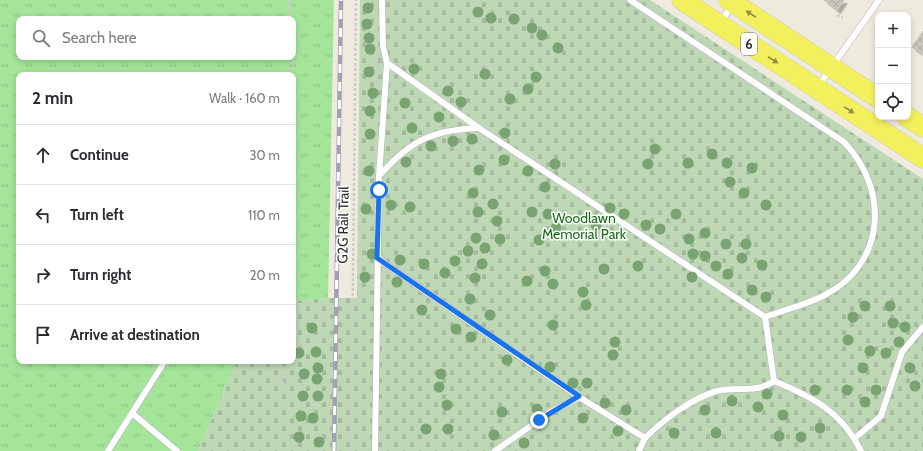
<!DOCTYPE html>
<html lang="en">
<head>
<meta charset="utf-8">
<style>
  body { margin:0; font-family:Cabin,sans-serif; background:#f2f2f3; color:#2b2b33 }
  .controls { position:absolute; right:12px; top:12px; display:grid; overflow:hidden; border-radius:8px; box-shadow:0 2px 6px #0003 }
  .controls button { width:36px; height:36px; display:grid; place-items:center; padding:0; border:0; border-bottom:1px solid #e1e1e2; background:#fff; color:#2b2b33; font:20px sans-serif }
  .stop { position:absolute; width:12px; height:12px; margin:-9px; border:3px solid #1a73e8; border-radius:50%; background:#fff }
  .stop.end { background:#1a73e8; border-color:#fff; box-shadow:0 1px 4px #0008 }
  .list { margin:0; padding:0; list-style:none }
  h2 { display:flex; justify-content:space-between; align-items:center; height:52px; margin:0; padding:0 16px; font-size:17px }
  h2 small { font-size:13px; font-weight:400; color:#7c7c81 }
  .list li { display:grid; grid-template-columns:26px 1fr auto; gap:12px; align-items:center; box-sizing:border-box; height:60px; padding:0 16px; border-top:1px solid #e1e1e2 }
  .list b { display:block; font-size:15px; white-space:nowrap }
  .list em { font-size:13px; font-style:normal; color:#7c7c81 }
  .icon { flex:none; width:22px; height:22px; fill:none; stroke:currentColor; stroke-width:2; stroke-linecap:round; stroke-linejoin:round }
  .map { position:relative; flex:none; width:923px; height:451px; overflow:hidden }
  .search { position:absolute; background:#fff; box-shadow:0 2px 6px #0003; left:16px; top:16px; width:280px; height:44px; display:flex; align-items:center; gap:10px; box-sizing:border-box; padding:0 14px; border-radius:8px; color:#7c7c81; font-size:15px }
  .panel { position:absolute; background:#fff; box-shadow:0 2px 6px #0003; left:16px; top:72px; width:280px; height:292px; border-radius:8px }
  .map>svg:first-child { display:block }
  .grass { fill:url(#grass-tufts); fill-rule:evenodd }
  .cemetery { fill:url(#cemetery-stones) }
  .building { fill:url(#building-cross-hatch); stroke:#c9c7b7; filter:url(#shadow) }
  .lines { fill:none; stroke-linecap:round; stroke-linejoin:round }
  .lane-casing { stroke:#b2b2bf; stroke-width:7 }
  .primary-casing { stroke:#ccc; stroke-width:21 }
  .path { stroke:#ccc; stroke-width:2.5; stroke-dasharray:3 2; stroke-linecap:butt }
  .lane { stroke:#fff; stroke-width:6 }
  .primary { stroke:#f3f05e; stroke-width:20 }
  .rail-casing { stroke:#a2a0b6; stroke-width:4.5 }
  .rail { stroke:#fff; stroke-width:3; stroke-dasharray:9; stroke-linecap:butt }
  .tree { fill:#79a472 }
  .oneway { fill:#908e45 }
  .route { stroke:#1a73e8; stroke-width:5 }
  .labels { text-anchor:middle; stroke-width:3; stroke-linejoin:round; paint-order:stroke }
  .shield { fill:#fff; stroke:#6b6b6b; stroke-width:1 }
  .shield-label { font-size:13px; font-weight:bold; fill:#2c2c2c }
  .park-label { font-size:14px; fill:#1a6b1a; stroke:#fff }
  .street-label { font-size:14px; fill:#2c2c2c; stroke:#fff }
</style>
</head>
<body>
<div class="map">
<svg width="923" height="451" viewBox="0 0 923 451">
  <defs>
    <pattern id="grass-tufts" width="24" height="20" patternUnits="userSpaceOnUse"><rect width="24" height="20" fill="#a4e59a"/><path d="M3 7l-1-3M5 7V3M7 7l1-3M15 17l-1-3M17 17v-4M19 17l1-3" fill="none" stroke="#8dc585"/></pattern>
    <pattern id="cemetery-stones" width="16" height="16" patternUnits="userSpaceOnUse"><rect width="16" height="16" fill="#bed8b5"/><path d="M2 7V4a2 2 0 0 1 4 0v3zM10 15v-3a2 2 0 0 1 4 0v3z" fill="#a3ba9c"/></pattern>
    <pattern id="building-cross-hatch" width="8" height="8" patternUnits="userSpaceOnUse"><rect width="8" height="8" fill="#c9c7bd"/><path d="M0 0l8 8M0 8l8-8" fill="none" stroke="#adaba3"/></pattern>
    <filter id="shadow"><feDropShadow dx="3.5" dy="3.5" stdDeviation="0" flood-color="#0004"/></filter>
  </defs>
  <rect width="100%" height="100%" fill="#eeeade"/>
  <path class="grass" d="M0 0H334L328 298 293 301V75H19V361H237L198 451H0ZM19 19H293V57H19Z"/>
  <polygon class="cemetery" points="360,0 650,0 923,179 923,451 198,451 237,361 293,361 293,301 328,298 357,298"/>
  <g class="building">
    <polygon points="824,0 844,0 837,10"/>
    <polygon points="923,31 923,54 912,47"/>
  </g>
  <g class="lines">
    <g class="lane-casing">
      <g id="lane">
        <path d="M630 0 844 142C890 190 886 265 823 296 805 305 784 310 765 317"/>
        <polyline points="721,22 732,5"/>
        <path d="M387 63 479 128 765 317 774 381C813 397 842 412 861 451"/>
        <polyline points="819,85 879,0"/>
        <path d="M379 176C410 141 431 130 479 128"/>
        <polyline points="377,258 579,397 645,438 639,451"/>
        <polyline points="165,361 132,413 177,451"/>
        <path d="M645 438C663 420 692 398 717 391 737 386 756 394 774 381"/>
        <polyline points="855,438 881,416 902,352 923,327"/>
        <polyline points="108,451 132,413"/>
        <polyline points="375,451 379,176 387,63 383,46 382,0"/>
        <polyline points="495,451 549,413 579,397"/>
      </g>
    </g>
    <g class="primary-casing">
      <g id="primary">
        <polyline points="682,0 923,158"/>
        <polyline points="729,0 878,98"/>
        <polyline points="907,117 923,127"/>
      </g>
    </g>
    <g class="path">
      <polyline points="289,0 290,19"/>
      <polyline points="837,15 843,18"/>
      <polyline points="292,57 293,86"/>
      <polyline points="282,361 283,388"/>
      <polyline points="351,451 356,0"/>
    </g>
    <use href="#lane" class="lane"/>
    <use href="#primary" class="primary"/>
    <g class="rail-casing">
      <polyline id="rail" points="334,451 341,0"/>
    </g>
    <use href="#rail" class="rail"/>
  </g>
  <g class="tree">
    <circle cx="368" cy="8" r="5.5"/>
    <circle cx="478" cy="12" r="5.5"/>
    <circle cx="491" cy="18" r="5.5"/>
    <circle cx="514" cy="19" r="5.5"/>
    <circle cx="367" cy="24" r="5.5"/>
    <circle cx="532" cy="28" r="5.5"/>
    <circle cx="542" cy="35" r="5.5"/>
    <circle cx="369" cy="38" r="5.5"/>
    <circle cx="558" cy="48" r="5.5"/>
    <circle cx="370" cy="49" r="5.5"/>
    <circle cx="414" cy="69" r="5.5"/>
    <circle cx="369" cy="72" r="5.5"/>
    <circle cx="485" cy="74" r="5.5"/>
    <circle cx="536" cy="77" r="5.5"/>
    <circle cx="528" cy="89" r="5.5"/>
    <circle cx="448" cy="91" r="5.5"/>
    <circle cx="373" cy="93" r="5.5"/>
    <circle cx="510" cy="99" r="5.5"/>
    <circle cx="461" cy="102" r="5.5"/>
    <circle cx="405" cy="103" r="5.5"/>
    <circle cx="370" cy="111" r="5.5"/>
    <circle cx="439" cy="117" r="5.5"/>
    <circle cx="412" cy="128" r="5.5"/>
    <circle cx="505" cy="133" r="5.5"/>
    <circle cx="370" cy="134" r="5.5"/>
    <circle cx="472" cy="139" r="5.5"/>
    <circle cx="453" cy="141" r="5.5"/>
    <circle cx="431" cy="146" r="5.5"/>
    <circle cx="655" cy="149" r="5.5"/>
    <circle cx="712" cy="154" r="5.5"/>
    <circle cx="504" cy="160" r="5.5"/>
    <circle cx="406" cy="162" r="5.5"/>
    <circle cx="688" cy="163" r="5.5"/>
    <circle cx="727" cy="163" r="5.5"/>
    <circle cx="555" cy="164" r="5.5"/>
    <circle cx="648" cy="164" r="5.5"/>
    <circle cx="752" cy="168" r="5.5"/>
    <circle cx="479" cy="170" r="5.5"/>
    <circle cx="369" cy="171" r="5.5"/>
    <circle cx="528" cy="171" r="5.5"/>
    <circle cx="730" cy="182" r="5.5"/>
    <circle cx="545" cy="187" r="5.5"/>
    <circle cx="473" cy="193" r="5.5"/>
    <circle cx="744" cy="193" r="5.5"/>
    <circle cx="493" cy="204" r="5.5"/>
    <circle cx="391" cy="205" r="5.5"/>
    <circle cx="766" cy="205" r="5.5"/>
    <circle cx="410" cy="207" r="5.5"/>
    <circle cx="610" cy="208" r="5.5"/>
    <circle cx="366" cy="209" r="5.5"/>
    <circle cx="478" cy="212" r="5.5"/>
    <circle cx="532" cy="212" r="5.5"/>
    <circle cx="548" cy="214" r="5.5"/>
    <circle cx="624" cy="214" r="5.5"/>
    <circle cx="676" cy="214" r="5.5"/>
    <circle cx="497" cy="221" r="5.5"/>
    <circle cx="596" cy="225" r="5.5"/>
    <circle cx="646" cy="225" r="5.5"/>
    <circle cx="556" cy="228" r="5.5"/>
    <circle cx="660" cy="229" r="5.5"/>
    <circle cx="705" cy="233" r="5.5"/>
    <circle cx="476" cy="238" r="5.5"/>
    <circle cx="500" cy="239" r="5.5"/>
    <circle cx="689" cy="239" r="5.5"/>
    <circle cx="539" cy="240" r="5.5"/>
    <circle cx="726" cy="244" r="5.5"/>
    <circle cx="746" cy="244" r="5.5"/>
    <circle cx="485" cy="248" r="5.5"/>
    <circle cx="468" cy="251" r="5.5"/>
    <circle cx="372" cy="254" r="5.5"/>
    <circle cx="693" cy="254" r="5.5"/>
    <circle cx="705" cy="256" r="5.5"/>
    <circle cx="742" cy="258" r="5.5"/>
    <circle cx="400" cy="260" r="5.5"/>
    <circle cx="455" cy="261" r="5.5"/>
    <circle cx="424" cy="264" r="5.5"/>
    <circle cx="482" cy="264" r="5.5"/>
    <circle cx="762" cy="265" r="5.5"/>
    <circle cx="638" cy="266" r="5.5"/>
    <circle cx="716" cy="266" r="5.5"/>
    <circle cx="604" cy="269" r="5.5"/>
    <circle cx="545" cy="271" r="5.5"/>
    <circle cx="445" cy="273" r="5.5"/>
    <circle cx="728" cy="274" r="5.5"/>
    <circle cx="365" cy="277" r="5.5"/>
    <circle cx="692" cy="277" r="5.5"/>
    <circle cx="475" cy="278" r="5.5"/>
    <circle cx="527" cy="281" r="5.5"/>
    <circle cx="397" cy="282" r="5.5"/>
    <circle cx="553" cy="284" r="5.5"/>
    <circle cx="752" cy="290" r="5.5"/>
    <circle cx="583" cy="292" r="5.5"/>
    <circle cx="766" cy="297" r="5.5"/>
    <circle cx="470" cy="299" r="5.5"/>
    <circle cx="586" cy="305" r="5.5"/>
    <circle cx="865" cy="306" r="5.5"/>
    <circle cx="890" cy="306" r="5.5"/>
    <circle cx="422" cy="310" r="5.5"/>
    <circle cx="490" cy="315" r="5.5"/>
    <circle cx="853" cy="317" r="5.5"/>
    <circle cx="893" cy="323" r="5.5"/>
    <circle cx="553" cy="325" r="5.5"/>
    <circle cx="905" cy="327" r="5.5"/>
    <circle cx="312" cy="328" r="5.5"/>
    <circle cx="456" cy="329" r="5.5"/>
    <circle cx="471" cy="337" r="5.5"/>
    <circle cx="848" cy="340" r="5.5"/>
    <circle cx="615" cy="342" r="5.5"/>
    <circle cx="899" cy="342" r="5.5"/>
    <circle cx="870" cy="351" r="5.5"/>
    <circle cx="316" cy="352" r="5.5"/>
    <circle cx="299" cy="353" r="5.5"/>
    <circle cx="886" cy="353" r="5.5"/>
    <circle cx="613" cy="355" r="5.5"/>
    <circle cx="507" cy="360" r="5.5"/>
    <circle cx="550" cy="367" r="5.5"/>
    <circle cx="318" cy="368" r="5.5"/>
    <circle cx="863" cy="368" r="5.5"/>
    <circle cx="910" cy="368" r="5.5"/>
    <circle cx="304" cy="374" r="5.5"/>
    <circle cx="441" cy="374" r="5.5"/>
    <circle cx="317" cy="379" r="5.5"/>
    <circle cx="573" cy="383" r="5.5"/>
    <circle cx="587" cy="383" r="5.5"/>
    <circle cx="915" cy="386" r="5.5"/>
    <circle cx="439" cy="387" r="5.5"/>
    <circle cx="815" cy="390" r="5.5"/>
    <circle cx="847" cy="390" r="5.5"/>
    <circle cx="876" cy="390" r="5.5"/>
    <circle cx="767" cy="394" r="5.5"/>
    <circle cx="303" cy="396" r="5.5"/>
    <circle cx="318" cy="396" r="5.5"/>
    <circle cx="732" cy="401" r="5.5"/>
    <circle cx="865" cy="402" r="5.5"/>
    <circle cx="605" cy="403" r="5.5"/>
    <circle cx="447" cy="405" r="5.5"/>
    <circle cx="758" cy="407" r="5.5"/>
    <circle cx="537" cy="409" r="5.5"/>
    <circle cx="626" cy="410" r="5.5"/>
    <circle cx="705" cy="410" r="5.5"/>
    <circle cx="502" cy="412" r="5.5"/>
    <circle cx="783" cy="415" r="5.5"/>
    <circle cx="301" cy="416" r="5.5"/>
    <circle cx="313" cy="418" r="5.5"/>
    <circle cx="583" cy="418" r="5.5"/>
    <circle cx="820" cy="428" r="5.5"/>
    <circle cx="426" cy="429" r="5.5"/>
    <circle cx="448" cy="429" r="5.5"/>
    <circle cx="618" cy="431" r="5.5"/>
    <circle cx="674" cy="433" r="5.5"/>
    <circle cx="716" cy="433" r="5.5"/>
    <circle cx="494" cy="435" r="5.5"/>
    <circle cx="779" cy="436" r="5.5"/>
    <circle cx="299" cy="437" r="5.5"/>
    <circle cx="801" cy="437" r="5.5"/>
    <circle cx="319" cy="442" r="5.5"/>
    <circle cx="524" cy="443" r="5.5"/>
  </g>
  <defs><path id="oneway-solid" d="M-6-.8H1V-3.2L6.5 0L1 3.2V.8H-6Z"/></defs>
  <g class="oneway">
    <use href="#oneway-solid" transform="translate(751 14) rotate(-147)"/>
    <use href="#oneway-solid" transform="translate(773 60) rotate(33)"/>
    <use href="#oneway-solid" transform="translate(849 110) rotate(33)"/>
  </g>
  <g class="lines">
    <polyline class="route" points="379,190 377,258 579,396 539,420"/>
  </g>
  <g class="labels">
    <rect class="shield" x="741" y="33" width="16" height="22" rx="3"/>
    <g class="shield-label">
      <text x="749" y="49">6</text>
    </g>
    <g class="park-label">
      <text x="584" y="223">Woodlawn<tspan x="584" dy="16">Memorial Park</tspan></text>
    </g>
    <g class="street-label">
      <text transform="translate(343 225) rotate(-89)" y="5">G2G Rail Trail</text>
    </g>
  </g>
</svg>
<div class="controls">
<button>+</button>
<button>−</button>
<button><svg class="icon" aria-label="locate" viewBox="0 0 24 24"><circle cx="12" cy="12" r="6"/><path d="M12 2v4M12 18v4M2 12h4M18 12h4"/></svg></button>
</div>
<div class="stop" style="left:379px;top:190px"></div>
<div class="stop end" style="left:539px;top:420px"></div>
<div class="search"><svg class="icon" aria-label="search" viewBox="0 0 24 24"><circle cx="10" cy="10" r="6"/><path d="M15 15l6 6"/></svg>Search here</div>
<section class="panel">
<h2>2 min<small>Walk · 160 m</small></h2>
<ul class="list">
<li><svg class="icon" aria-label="ahead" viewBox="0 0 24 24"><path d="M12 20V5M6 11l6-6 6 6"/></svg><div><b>Continue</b></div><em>30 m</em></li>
<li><svg class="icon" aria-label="left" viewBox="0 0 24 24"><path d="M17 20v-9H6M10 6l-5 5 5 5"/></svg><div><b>Turn left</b></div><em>110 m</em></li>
<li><svg class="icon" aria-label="right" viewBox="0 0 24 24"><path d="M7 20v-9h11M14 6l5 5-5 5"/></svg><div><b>Turn right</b></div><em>20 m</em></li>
<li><svg class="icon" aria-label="arrive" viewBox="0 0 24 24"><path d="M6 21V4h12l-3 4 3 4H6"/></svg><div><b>Arrive at destination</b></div></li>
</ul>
</section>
</div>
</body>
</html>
